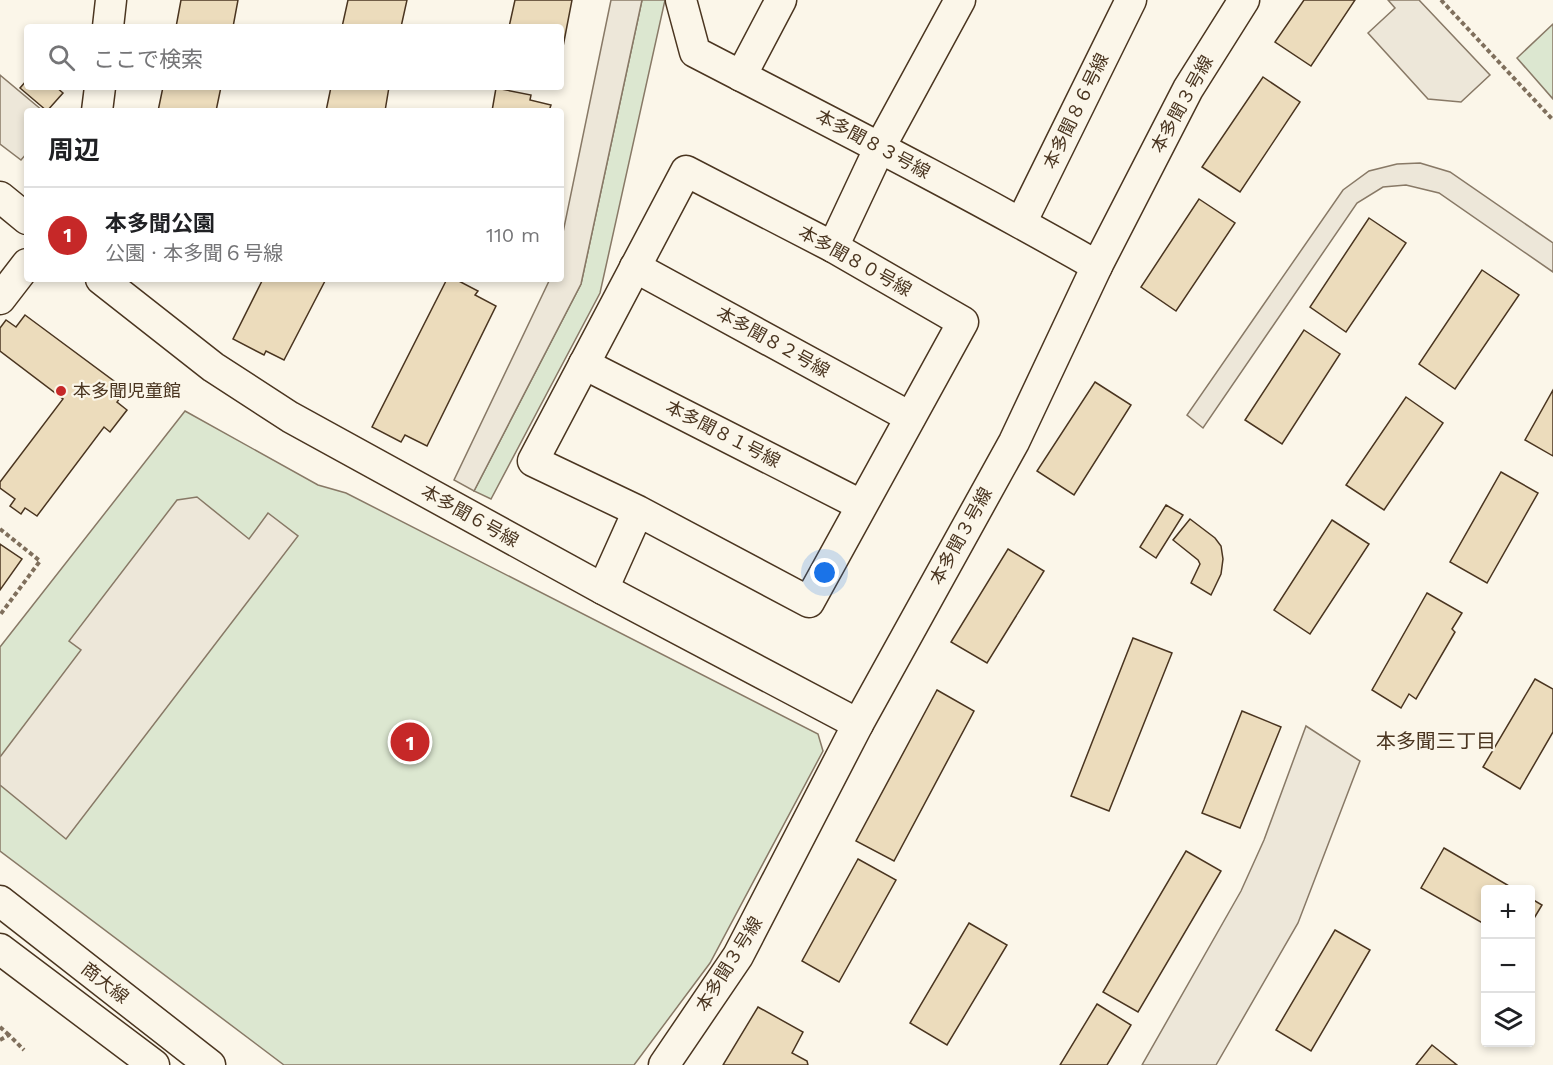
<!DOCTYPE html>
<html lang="ja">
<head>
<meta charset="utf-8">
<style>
  body { margin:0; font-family:"Work Sans","Noto Sans JP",sans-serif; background:#f6f6f6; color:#202124 }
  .controls { position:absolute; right:18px; bottom:18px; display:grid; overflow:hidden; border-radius:6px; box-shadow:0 3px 9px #0003 }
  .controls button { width:54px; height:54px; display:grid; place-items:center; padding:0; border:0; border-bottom:2px solid #e0e0e0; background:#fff; color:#202124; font:30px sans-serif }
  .you { position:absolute; left:825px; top:573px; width:21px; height:21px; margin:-15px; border:4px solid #fff; border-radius:50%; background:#1a73e8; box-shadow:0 0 0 9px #1a73e833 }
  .badge { display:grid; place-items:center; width:39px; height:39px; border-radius:50%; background:#c62828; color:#fff; font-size:20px; font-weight:700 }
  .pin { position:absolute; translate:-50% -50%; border:3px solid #fff; box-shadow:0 2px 6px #0006 }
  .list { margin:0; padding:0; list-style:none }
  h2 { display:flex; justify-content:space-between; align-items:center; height:78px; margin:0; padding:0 24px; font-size:26px }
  h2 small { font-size:20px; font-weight:400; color:#757577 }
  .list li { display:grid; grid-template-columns:39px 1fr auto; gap:18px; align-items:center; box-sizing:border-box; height:96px; padding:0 24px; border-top:2px solid #e0e0e0 }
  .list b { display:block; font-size:22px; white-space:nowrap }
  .list p { margin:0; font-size:20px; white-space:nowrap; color:#757577 }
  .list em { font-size:20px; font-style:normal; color:#757577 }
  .icon { flex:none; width:33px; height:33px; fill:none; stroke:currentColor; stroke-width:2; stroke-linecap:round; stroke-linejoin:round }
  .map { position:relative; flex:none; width:1553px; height:1065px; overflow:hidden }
  .search { position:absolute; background:#fff; box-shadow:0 3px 9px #0003; left:24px; top:24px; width:540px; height:66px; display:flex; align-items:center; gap:15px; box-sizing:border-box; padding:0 21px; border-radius:6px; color:#757577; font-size:22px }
  .panel { position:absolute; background:#fff; box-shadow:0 3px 9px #0003; left:24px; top:108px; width:540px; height:174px; border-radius:6px }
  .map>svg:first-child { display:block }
  .green { fill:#dce7d0; stroke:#887966; stroke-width:1.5 }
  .parking { fill:#ede7d9; stroke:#887966; stroke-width:1.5 }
  .building { fill:#ecdcbc; stroke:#4a3520; stroke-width:1.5 }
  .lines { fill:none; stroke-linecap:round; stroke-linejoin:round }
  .minor-casing { stroke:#4a3520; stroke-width:33 }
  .path { stroke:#7f6f5c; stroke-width:4; stroke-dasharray:4.5 3; stroke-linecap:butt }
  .minor { stroke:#fbf6e9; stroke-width:30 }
  .poi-dot { fill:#c62828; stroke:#fbf6e9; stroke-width:2 }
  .labels { text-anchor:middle; stroke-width:4.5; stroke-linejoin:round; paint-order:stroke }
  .street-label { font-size:18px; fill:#4a3520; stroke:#fbf6e9 }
  .poi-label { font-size:18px; fill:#4a3520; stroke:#fbf6e9; text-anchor:start }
  .neighbourhood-label { font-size:20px; fill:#4a3520; stroke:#fbf6e9 }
</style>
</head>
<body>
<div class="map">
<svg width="1553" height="1065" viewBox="0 0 1553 1065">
  <rect width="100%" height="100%" fill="#fbf6e9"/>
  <g class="green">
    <polygon points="642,0 665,0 600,293 491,499 474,491 581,284"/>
    <polygon points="1553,24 1553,99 1517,58"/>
    <polygon points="185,411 318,485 346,493 818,734 823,751 710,963 634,1065 284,1065 0,851 0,647"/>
  </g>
  <g class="parking">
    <polygon points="611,0 642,0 581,284 474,491 454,480 550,279 561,279 561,242"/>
    <polygon points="1388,0 1419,0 1490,75 1461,102 1428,99 1368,33 1395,8"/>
    <polygon points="0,75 43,111 27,111 27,153 21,160 0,144"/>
    <polygon points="1420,163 1450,172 1553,243 1553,272 1439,193 1406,185 1383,187 1357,203 1203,428 1187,415 1343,190 1369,171 1397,164"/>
    <polygon points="197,497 249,539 268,513 298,536 66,839 0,785 0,757 81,650 69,641 177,500"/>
    <polygon points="1306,726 1360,761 1298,923 1216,1065 1142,1065 1241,891 1264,840"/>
  </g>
  <g class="building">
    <polygon points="181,0 238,0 233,27 176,27"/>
    <polygon points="348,0 407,0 401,27 342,27"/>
    <polygon points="515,0 572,0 561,57 561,27 509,27"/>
    <polygon points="1304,0 1355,0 1311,66 1275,42"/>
    <polygon points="1263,77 1300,102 1240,192 1202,167"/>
    <polygon points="27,80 27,87 56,87 63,93 47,111 20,88"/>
    <polygon points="163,87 221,87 216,111 158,111"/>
    <polygon points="331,87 389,87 385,111 326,111"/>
    <polygon points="496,88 531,95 530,100 551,105 549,111 492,111"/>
    <polygon points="1199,199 1235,223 1176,311 1141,287"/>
    <polygon points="1369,218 1406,243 1346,332 1310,307"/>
    <polygon points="1482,270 1519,295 1455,389 1419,364"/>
    <polygon points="263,279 326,279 284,360 266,351 264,355 233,339"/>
    <polygon points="447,279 455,279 478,291 475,295 496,306 427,446 405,435 401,442 372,427"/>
    <polygon points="25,315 126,390 117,402 127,410 110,432 104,427 37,516 25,508 21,514 10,506 15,499 0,488 0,482 63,399 0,351 0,328 6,320 16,327"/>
    <polygon points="1304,330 1340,354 1282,444 1245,420"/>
    <polygon points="1095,382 1131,405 1074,495 1037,471"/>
    <polygon points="1553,390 1553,456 1525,440"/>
    <polygon points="1406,397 1443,423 1384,510 1346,485"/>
    <polygon points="1501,472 1538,493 1487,583 1450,562"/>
    <polygon points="1166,505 1183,515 1156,558 1140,547"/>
    <polygon points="1190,519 1215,538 1221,546 1223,559 1221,574 1211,595 1191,583 1200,564 1198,560 1173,540"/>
    <polygon points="1332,520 1369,544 1310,634 1274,610"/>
    <polygon points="0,544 22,559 0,590"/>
    <polygon points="1008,549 1044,571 987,663 951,642"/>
    <polygon points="1427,593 1462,613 1452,629 1455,632 1416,699 1409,694 1401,708 1372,690"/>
    <polygon points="1133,638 1172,653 1109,811 1071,796"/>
    <polygon points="1535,679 1553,689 1553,732 1520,789 1483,767"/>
    <polygon points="937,690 974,711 894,861 856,841"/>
    <polygon points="1242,711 1281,727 1240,828 1202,813"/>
    <polygon points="1444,848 1516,890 1486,890 1486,925 1421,888"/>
    <polygon points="1186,851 1221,871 1138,1012 1103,992"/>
    <polygon points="858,859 896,880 839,982 802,961"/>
    <polygon points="1530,898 1542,905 1530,925"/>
    <polygon points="969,923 1007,945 947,1045 910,1023"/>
    <polygon points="1335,930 1370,950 1311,1051 1276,1030"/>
    <polygon points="1097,1004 1131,1025 1107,1065 1060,1065"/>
    <polygon points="758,1007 803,1032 792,1053 807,1061 808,1065 723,1065"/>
    <polygon points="1432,1045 1457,1065 1416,1065"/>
  </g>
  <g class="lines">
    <g class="minor-casing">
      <g id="minor">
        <path d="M681 0 695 52C830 122 966 191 1097 266"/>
        <polyline points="108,27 111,0"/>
        <polyline points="741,76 781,0"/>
        <polyline points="97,111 100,87"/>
        <polyline points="0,197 27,219"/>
        <polyline points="1021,223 1131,0"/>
        <polyline points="833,247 880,147 960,0"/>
        <polyline points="635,267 910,417"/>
        <polyline points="101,279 213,367 290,417 603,589 858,724"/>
        <polyline points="0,299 27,264"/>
        <polyline points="584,364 861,505"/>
        <polyline points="603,589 638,511 533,461 686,171 833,247 963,322 809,602 638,511"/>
        <polyline points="0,901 210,1065"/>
        <polyline points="0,949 154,1065"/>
        <polyline points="664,1065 738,956 858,724 1014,442 1097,266 1188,89 1244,0"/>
      </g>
    </g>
    <g class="path">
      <polyline points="1441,0 1553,120"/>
      <polyline points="0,529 40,561 0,615"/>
      <polyline points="0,1027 9,1035"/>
      <polyline points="0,1040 9,1035 24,1050"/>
    </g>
    <use href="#minor" class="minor"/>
  </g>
  <circle class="poi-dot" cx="61" cy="391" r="6"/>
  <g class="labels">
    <g class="street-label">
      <text transform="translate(1182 104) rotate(-61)" y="6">本多聞３号線</text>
      <text transform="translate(1076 111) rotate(-64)" y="6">本多聞８６号線</text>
      <text transform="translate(873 144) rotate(28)" y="6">本多聞８３号線</text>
      <text transform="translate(855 261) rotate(29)" y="6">本多聞８０号線</text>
      <text transform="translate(773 342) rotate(29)" y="6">本多聞８２号線</text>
      <text transform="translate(723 434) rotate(27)" y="6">本多聞８１号線</text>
      <text transform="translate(470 516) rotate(29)" y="6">本多聞６号線</text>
      <text transform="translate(961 536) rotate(-61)" y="6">本多聞３号線</text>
      <text transform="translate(729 964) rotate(-58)" y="6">本多聞３号線</text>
      <text transform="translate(105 983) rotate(38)" y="6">商大線</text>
    </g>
    <g class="poi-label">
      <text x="73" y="397">本多聞児童館</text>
    </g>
    <g class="neighbourhood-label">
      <text x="1436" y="748">本多聞三丁目</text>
    </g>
  </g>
</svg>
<div class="controls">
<button>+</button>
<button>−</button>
<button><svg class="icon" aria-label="layers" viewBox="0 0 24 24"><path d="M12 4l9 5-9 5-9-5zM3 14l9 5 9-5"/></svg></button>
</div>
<div class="you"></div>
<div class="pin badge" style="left:410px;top:742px">1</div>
<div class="search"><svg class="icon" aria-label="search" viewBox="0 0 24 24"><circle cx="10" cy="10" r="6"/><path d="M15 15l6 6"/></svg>ここで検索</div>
<section class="panel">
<h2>周辺<small></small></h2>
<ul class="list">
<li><span class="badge">1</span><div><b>本多聞公園</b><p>公園 · 本多聞６号線</p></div><em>110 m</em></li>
</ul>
</section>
</div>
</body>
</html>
